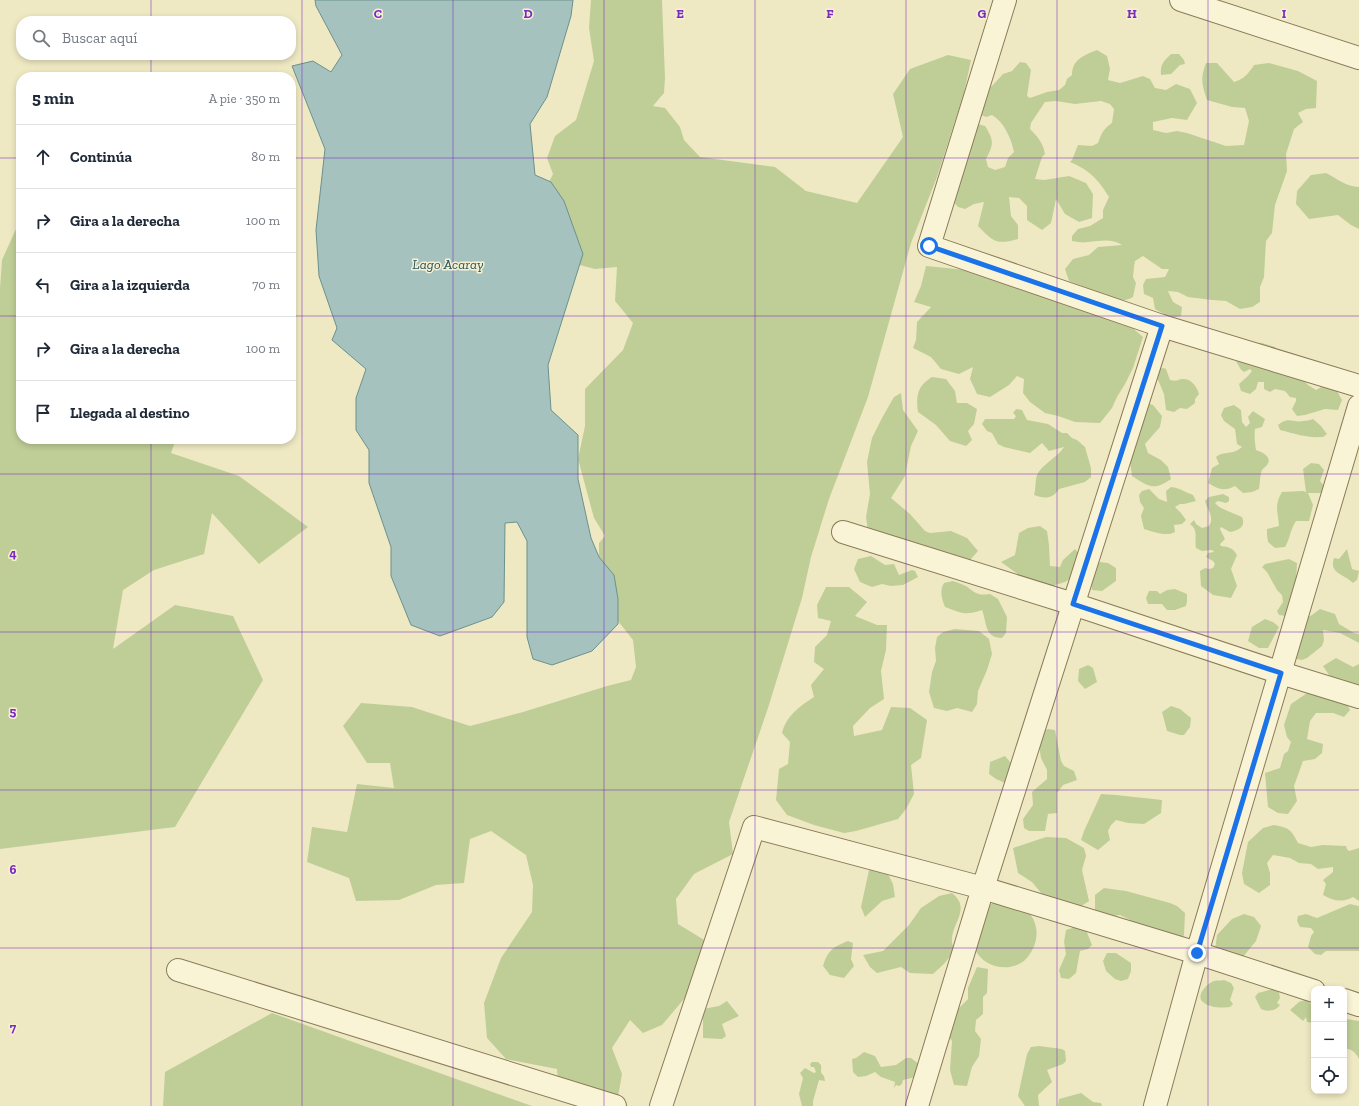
<!DOCTYPE html>
<html lang="es">
<head>
<meta charset="utf-8">
<style>
  body { margin:0; font-family:"Zilla Slab",serif; background:#f6f6f7; color:#1f2937 }
  .controls { position:absolute; right:12px; bottom:12px; display:grid; overflow:hidden; border-radius:8px; box-shadow:0 2px 6px #0003 }
  .controls button { width:36px; height:36px; display:grid; place-items:center; padding:0; border:0; border-bottom:1px solid #e0e1e3; background:#fff; color:#1f2937; font:20px sans-serif }
  .stop { position:absolute; width:12px; height:12px; margin:-9px; border:3px solid #1a73e8; border-radius:50%; background:#fff }
  .stop.end { background:#1a73e8; border-color:#fff; box-shadow:0 1px 4px #0008 }
  .list { margin:0; padding:0; list-style:none }
  h2 { display:flex; justify-content:space-between; align-items:center; height:52px; margin:0; padding:0 16px; font-size:17px }
  h2 small { font-size:13px; font-weight:400; color:#747a83 }
  .list li { display:grid; grid-template-columns:26px 1fr auto; gap:12px; align-items:center; box-sizing:border-box; height:64px; padding:0 16px; border-top:1px solid #e0e1e3 }
  .list b { display:block; font-size:15px; white-space:nowrap }
  .list em { font-size:13px; font-style:normal; color:#747a83 }
  .icon { flex:none; width:22px; height:22px; fill:none; stroke:currentColor; stroke-width:2; stroke-linecap:round; stroke-linejoin:round }
  .map { position:relative; flex:none; width:1359px; height:1106px; overflow:hidden }
  .search { position:absolute; background:#fff; box-shadow:0 2px 6px #0003; left:16px; top:16px; width:280px; height:44px; display:flex; align-items:center; gap:10px; box-sizing:border-box; padding:0 14px; border-radius:16px; color:#747a83; font-size:15px }
  .panel { position:absolute; background:#fff; box-shadow:0 2px 6px #0003; left:16px; top:72px; width:280px; height:372px; border-radius:16px }
  .map>svg:first-child { display:block }
  .green { fill:#bfce97 }
  .water { fill:#a5c2be; stroke:#6c918d }
  .lines { fill:none; stroke-linecap:round; stroke-linejoin:round }
  .minor-casing { stroke:#8a7b59; stroke-width:24 }
  .minor { stroke:#faf4d7; stroke-width:22 }
  .route { stroke:#1a73e8; stroke-width:5 }
  .grid { fill:none; stroke:#7b2cbf; stroke-width:1; stroke-opacity:0.55 }
  .labels { text-anchor:middle; stroke-width:3; stroke-linejoin:round; paint-order:stroke }
  .water-label { font-size:14px; font-style:italic; fill:#2d565a; stroke:#f7f1d3 }
  .grid-label { font-size:13px; text-anchor:middle; font-weight:bold; fill:#7b2cbf; stroke:#f7f1d3; stroke-width:3; stroke-linejoin:round; paint-order:stroke }
</style>
</head>
<body>
<div class="map">
<svg width="1359" height="1106" viewBox="0 0 1359 1106">
  <rect width="100%" height="100%" fill="#efe9c3"/>
  <g class="green">
    <polygon points="591,0 662,0 665,78 664,93 653,106 665,108 680,127 684,140 700,157 775,167 806,191 857,203 903,137 893,94 910,69 948,55 971,60 964,93 937,177 911,243 868,397 829,499 811,557 802,598 768,708 729,822 733,854 694,874 676,899 678,924 706,941 690,992 662,1025 643,1033 630,1020 612,1048 622,1074 618,1097 559,1095 557,1069 506,1059 487,1038 484,1003 501,958 532,912 533,885 526,855 491,831 470,839 464,883 436,885 399,900 356,901 349,878 307,862 312,827 347,832 357,784 394,788 390,763 367,763 343,726 361,703 412,707 470,726 523,712 607,686 631,680 636,667 633,640 618,621 599,571 599,543 605,536 594,518 578,459 585,426 585,389 623,350 633,323 615,301 617,267 595,269 568,262 542,196 553,174 547,158 555,136 576,120 594,61 589,28"/>
    <path d="M1097 50 1107 56 1110 69 1108 80 1120 83 1143 76 1150 79 1155 88 1166 90 1176 84 1190 89 1197 103 1187 120 1172 118 1153 122V130L1166 133 1177 131 1187 133 1226 146 1244 145 1249 121 1245 108 1232 107 1207 100C1202 84 1200 79 1206 63H1217L1234 82C1244 79 1249 73 1254 65L1269 63 1298 71 1317 81 1316 108 1306 109 1298 113 1303 122 1294 129 1286 154 1287 171 1275 205 1272 233 1266 241 1264 277 1260 287V302L1252 307 1240 309 1226 301 1212 300 1188 297 1178 292 1168 291 1173 302 1182 307 1181 316C1171 319 1164 314 1155 309L1153 298 1144 294 1143 285 1146 279 1165 277 1169 269H1162L1143 256 1135 261 1134 267 1133 277 1136 283 1133 297 1129 299 1121 301 1069 281 1065 269 1073 259 1089 255 1098 247 1122 245C1111 238 1101 241 1088 242 1083 243 1078 242 1072 241V236L1078 229 1090 226 1103 218V210L1109 197C1098 179 1089 170 1070 162L1072 160 1078 145 1092 146 1098 143C1101 134 1104 128 1112 123L1114 109 1110 104 1101 101 1075 104 1056 101 1045 102 1031 123 1030 129C1038 137 1043 143 1045 154L1042 157 1035 179 1044 180 1069 176 1086 183 1093 194 1092 218 1079 222 1065 214 1056 199 1051 223 1042 230 1027 220V206L1019 198 1009 197 1011 216 1018 225V239C997 245 993 242 978 226L984 202 974 204 965 209 958 207 951 199 978 124 985 126C994 140 994 144 986 159L988 167 995 170 1005 167 1008 158 1014 152C1011 138 1004 122 992 115L986 117 979 114 983 90 992 86 1003 74 1012 71 1020 62 1026 63 1031 70 1027 96 1030 98 1047 92 1059 90 1065 85 1067 79 1072 75C1072 59 1085 55 1097 50Z"/>
    <path d="M1171 54H1179L1184 60 1185 64 1180 65 1171 74 1161 75C1160 64 1164 61 1171 54Z"/>
    <path d="M1326 173C1336 178 1347 187 1359 187V229L1351 225 1338 215 1309 219 1296 204 1297 191 1311 175Z"/>
    <polygon points="21,218 21,439 176,439 171,453 239,476 308,527 259,564 212,513 204,554 154,570 123,590 113,649 175,605 233,616 263,680 175,827 0,849 0,288 2,260"/>
    <polygon points="926,266 967,270 1128,324 1143,337 1133,368 1125,384 1117,397 1112,408 1100,423 1075,422 1058,416 1045,413 1030,402 1023,393 1024,379 1017,376 1009,385 990,397 977,394 970,379 973,367 959,374 941,369 931,357 913,348 916,340 917,322 931,307 914,302 921,286"/>
    <path d="M1240 341 1262 343 1275 347 1279 355 1308 385 1316 390 1327 384 1337 391 1342 400 1338 410 1325 409 1305 415 1297 416 1292 409 1296 401V398L1290 397 1285 391 1275 389 1270 392 1264 389V382H1258L1256 389 1250 394 1241 391 1239 384 1248 376 1252 371 1250 369 1244 372C1239 369 1239 364 1234 359Z"/>
    <path d="M1164 368 1166 369 1170 380C1178 382 1178 379 1183 379 1192 379 1197 387 1199 394L1195 399V403L1187 409 1180 408 1174 412 1166 410 1164 394 1155 373 1157 369Z"/>
    <path d="M932 377 946 379 955 391 957 403H967L977 409 974 424 968 431 972 440 966 446 950 441 936 425 918 412C916 396 917 386 932 377Z"/>
    <polygon points="901,393 903,410 918,431 911,446 905,476 891,498 910,514 925,531 930,533 951,531 967,538 978,551 970,560 951,556 868,531 866,517 870,494 867,462 872,438 882,418 894,397"/>
    <path d="M1147 403 1153 405 1162 416 1160 427 1145 444 1148 453 1161 460 1168 467 1171 479C1154 491 1149 487 1132 476L1130 461 1115 447 1117 426 1132 412Z"/>
    <path d="M1234 405 1241 410 1242 422 1246 427 1250 423 1248 417 1253 411 1265 419 1262 427 1255 429C1254 436 1255 443 1256 450 1262 452 1273 457 1267 465 1266 467 1263 468 1262 470 1260 474 1260 484 1259 489L1252 492 1243 493 1235 486C1224 492 1218 489 1208 483L1212 468 1219 464 1216 457C1225 450 1231 456 1242 447L1237 444 1235 429 1224 421 1221 415 1224 408Z"/>
    <path d="M1016 409 1022 410 1027 420 1048 424 1062 433H1067L1072 438 1077 440 1085 447 1091 468V477L1085 482 1059 489C1053 499 1044 499 1034 495 1036 489 1035 481 1037 475 1041 465 1058 457 1064 447L1049 451 1042 443 1030 453 1004 447 998 444 992 433 987 431 982 424 985 419H1014L1016 416 1013 413Z"/>
    <path d="M1313 419 1321 426 1327 434 1323 437C1305 438 1297 434 1280 430L1278 425C1289 416 1292 423 1303 421 1306 421 1310 420 1313 419Z"/>
    <path d="M1311 463 1319 464 1324 470 1320 481 1326 488 1323 493H1308L1313 505 1309 521H1296C1290 530 1290 539 1285 547L1275 548 1268 542 1267 535V529L1279 526C1278 511 1274 506 1282 492L1303 491 1306 492 1303 469Z"/>
    <path d="M1171 487C1180 488 1185 492 1193 495L1196 501 1184 504H1180L1175 507 1181 513 1186 520 1182 524 1174 525 1175 532C1166 537 1154 532 1144 529L1141 516 1144 508 1140 502 1139 495 1142 491 1149 489 1159 499 1167 502 1166 491Z"/>
    <path d="M1223 494 1229 497V501L1226 503 1218 501 1215 503C1221 510 1234 513 1242 517 1246 527 1239 530 1230 532L1221 527 1220 529 1225 539 1220 544 1221 546C1229 547 1233 548 1237 555L1231 569 1237 586 1231 598 1213 595 1201 586 1200 571 1205 568 1209 569 1213 568 1215 564 1213 561 1206 557 1208 553 1214 552 1212 550 1202 551 1196 548C1194 538 1199 531 1190 524L1194 520 1196 524 1202 528 1209 526C1215 517 1207 510 1205 501L1209 497Z"/>
    <polygon points="1040,526 1047,531 1049,545 1050,566 1060,567 1063,560 1075,549 1081,556 1074,576 1065,582 1052,586 1026,580 1001,562 1015,555 1019,533 1028,528"/>
    <path d="M1347 549 1352 569 1359 571 1357 580 1353 583C1343 573 1329 574 1334 558L1339 559Z"/>
    <polygon points="871,556 885,565 894,564 899,575 912,570 915,571 918,577 903,585 891,586 882,584 872,587 860,582 854,569 858,559"/>
    <polygon points="1289,559 1297,563 1296,582 1286,616 1279,615 1277,611 1283,602 1282,595 1277,590 1267,572 1262,567 1265,564"/>
    <path d="M1100 562 1108 563 1116 568V581L1102 591 1092 590C1090 579 1090 569 1100 562Z"/>
    <path d="M953 581C958 583 962 584 966 586 976 593 977 596 990 594L998 599 1007 617 1006 633 1002 638C984 638 987 622 982 610 965 616 961 613 945 607 942 599 939 591 944 583Z"/>
    <path d="M826 587H849L867 602 855 616 877 625H887L886 650 881 671 884 699 870 708 853 726 854 736 882 730 891 707 910 708 927 720 921 758 911 765 914 794 906 809 898 819 856 831 844 833 814 825 787 815 776 800 779 769 788 764 790 742 782 733C786 716 800 706 814 697L811 685 824 669 814 662 815 647 827 635 831 621 818 618 817 605Z"/>
    <polygon points="1175,589 1187,594 1187,601 1186,606 1175,610 1167,610 1162,604 1148,604 1146,598 1149,591 1157,591 1160,594 1167,590"/>
    <polygon points="1320,609 1335,614 1339,624 1354,633 1359,634 1359,643 1340,633 1323,630 1324,640 1322,646 1307,658 1302,660 1296,659 1291,654 1302,620 1312,615"/>
    <polygon points="1265,619 1273,622 1279,627 1268,648 1259,648 1248,641 1252,627"/>
    <polygon points="955,629 979,631 989,639 992,654 987,670 978,691 977,704 972,712 957,708 947,711 934,708 929,692 932,672 936,661 935,648 937,637 943,632"/>
    <polygon points="1336,658 1353,667 1359,664 1359,685 1344,683 1331,678 1323,666"/>
    <polygon points="1088,665 1093,668 1097,682 1085,689 1078,681 1079,669"/>
    <polygon points="1313,689 1347,704 1350,710 1344,717 1333,713 1316,713 1310,721 1307,739 1323,744 1322,753 1315,759 1303,761 1294,786 1297,801 1288,814 1278,813 1268,807 1265,773 1280,768 1284,754 1288,751 1291,742 1287,737 1284,725 1291,704"/>
    <polygon points="1171,706 1180,709 1191,718 1190,727 1184,735 1180,735 1167,731 1162,712"/>
    <polygon points="1048,729 1055,730 1061,761 1064,766 1074,771 1077,780 1063,785 1057,793 1057,813 1048,814 1045,831 1029,831 1024,828 1023,819 1033,805 1032,792 1047,779 1047,770 1041,758 1037,733"/>
    <polygon points="1005,756 1011,763 1008,777 1005,783 996,779 989,774 990,762"/>
    <path d="M1101 794C1122 795 1141 798 1162 800L1161 813 1144 824 1128 823 1116 820 1111 825 1108 831 1110 840 1098 850 1081 840 1084 831Z"/>
    <path d="M1274 825C1289 828 1291 829 1298 843L1311 847 1323 845 1346 846 1347 849 1349 851 1359 848V901L1353 897C1342 903 1333 901 1323 895L1326 884 1323 880 1333 872V867L1318 869 1311 864 1299 863 1290 858 1273 855 1267 863 1270 873V885L1259 893 1244 884 1242 873 1248 842 1263 828Z"/>
    <polygon points="1046,837 1066,838 1084,848 1086,856 1082,870 1089,901 1080,907 1053,901 1042,894 1032,882 1018,873 1013,848"/>
    <polygon points="885,868 893,884 895,897 882,901 865,917 861,907 869,870"/>
    <polygon points="1104,888 1126,891 1170,903 1177,906 1185,913 1184,935 1180,940 1140,932 1130,920 1120,915 1105,917 1095,911 1095,895"/>
    <path d="M952 893C975 911 944 928 954 949 948 961 943 965 933 974L910 973 901 967 877 973 870 967 863 955 883 951 909 925 921 908 939 896Z"/>
    <path d="M1001 901C1009 904 1023 908 1029 913 1031 915 1033 918 1034 921 1040 934 1035 950 1025 960 1009 974 981 967 974 947 973 945 971 944 971 942 971 937 975 929 976 924 981 907 984 906 1001 901Z"/>
    <polygon points="1350,904 1359,906 1359,951 1326,951 1321,955 1315,954 1308,947 1311,936 1314,932 1311,928 1300,927 1297,921 1298,916 1306,914 1317,918"/>
    <polygon points="1244,914 1254,917 1261,926 1256,941 1242,958 1215,950 1217,935 1232,919"/>
    <polygon points="1079,926 1086,930 1092,945 1088,949 1080,951 1076,973 1069,979 1061,978 1059,970 1066,954 1064,942 1066,930"/>
    <path d="M848 941 853 943 851 959 854 966 844 978 830 975 823 966C828 950 833 947 848 941Z"/>
    <polygon points="1107,953 1116,953 1131,963 1131,971 1128,979 1121,981 1115,979 1106,971 1103,961"/>
    <polygon points="977,967 988,969 987,993 983,997 983,1014 976,1020 975,1031 981,1039 979,1056 972,1067 967,1086 954,1085 950,1070 952,1041 945,1032 946,1012 959,1008 968,999 968,988"/>
    <path d="M1224 980 1231 983 1234 988 1230 1000 1233 1004 1230 1007C1223 1008 1209 1008 1203 1002 1195 995 1208 983 1214 981 1217 980 1221 981 1224 980Z"/>
    <path d="M1273 989 1279 992 1280 998 1277 1003 1280 1005C1276 1011 1267 1012 1261 1009L1255 997 1258 993Z"/>
    <path d="M1305 1000C1316 1006 1314 1011 1314 1023L1307 1022 1306 1017 1303 1021 1290 1010 1299 1002Z"/>
    <polygon points="727,1001 739,1016 722,1024 726,1036 722,1039 703,1038 703,1009 719,1006"/>
    <polygon points="272,1013 532,1106 163,1106 165,1072"/>
    <path d="M1346 1019 1359 1021V1059C1356 1053 1351 1048 1344 1049V1020Z"/>
    <polygon points="1039,1046 1062,1049 1065,1051 1066,1061 1063,1064 1047,1070 1052,1082 1038,1095 1039,1106 1025,1106 1018,1096 1027,1054 1031,1047"/>
    <polygon points="864,1052 875,1056 881,1067 896,1065 906,1058 911,1058 920,1065 916,1077 903,1080 902,1084 899,1086 896,1085 894,1088 895,1082 881,1077 875,1072 866,1076 858,1077 853,1072 852,1059 856,1058"/>
    <path d="M812 1062H818L821 1065C822 1070 819 1072 824 1076L825 1081 819 1080 813 1101V1106H802L799 1094 803 1078 800 1073 805 1068 814 1073 816 1072 814 1067H811L810 1064Z"/>
    <polygon points="1081,1093 1093,1102 1101,1103 1102,1106 1058,1106 1059,1099"/>
  </g>
  <polygon class="water" points="315,0 573,0 571,16 547,97 530,124 535,175 551,182 564,201 583,254 548,365 551,410 578,435 578,479 591,538 599,557 614,575 618,599 618,624 592,651 552,665 533,659 527,637 527,541 517,522 505,523 504,602 492,617 440,636 411,625 391,576 391,547 369,483 369,450 356,430 356,398 366,369 332,340 337,328 319,276 316,230 325,149 292,66 313,61 331,72 342,55 316,6"/>
  <g class="lines">
    <g class="minor-casing">
      <g id="minor">
        <polyline points="1005,0 929,246 1162,326 1359,386"/>
        <polyline points="1181,0 1359,58"/>
        <polyline points="843,532 1073,604 1281,673 1359,697"/>
        <polyline points="178,970 615,1106"/>
        <polyline points="1344,1000 1359,1005"/>
        <polyline points="661,1106 754,827 983,888 1197,953 1314,991"/>
        <polyline points="917,1106 983,888 1162,326"/>
        <polyline points="1155,1106 1197,953 1359,406"/>
      </g>
    </g>
    <use href="#minor" class="minor"/>
  </g>
  <g class="lines">
    <polyline class="route" points="929,246 1162,326 1073,604 1281,673 1197,953"/>
  </g>
  <path class="grid" d="M151 0V21M302 0V1106M453 0V1106M604 0V1106M755 0V1106M906 0V1106M1057 0V1106M1208 0V1106M151 55V77M0 158H21M291 158H1359M0 316H21M291 316H1359M151 439V1106M0 474H1359M0 632H1359M0 790H1359M0 948H1359"/>
  <g class="labels">
    <g class="water-label">
      <text x="448" y="269">Lago Acaray</text>
    </g>
  </g>
  <g class="grid-label">
    <text x="378" y="18">C</text>
    <text x="528" y="18">D</text>
    <text x="680" y="18">E</text>
    <text x="830" y="18">F</text>
    <text x="982" y="18">G</text>
    <text x="1132" y="18">H</text>
    <text x="1284" y="18">I</text>
    <text x="13" y="558">4</text>
    <text x="13" y="716">5</text>
    <text x="13" y="874">6</text>
    <text x="13" y="1032">7</text>
  </g>
</svg>
<div class="controls">
<button>+</button>
<button>−</button>
<button><svg class="icon" aria-label="locate" viewBox="0 0 24 24"><circle cx="12" cy="12" r="6"/><path d="M12 2v4M12 18v4M2 12h4M18 12h4"/></svg></button>
</div>
<div class="stop" style="left:929px;top:246px"></div>
<div class="stop end" style="left:1197px;top:953px"></div>
<div class="search"><svg class="icon" aria-label="search" viewBox="0 0 24 24"><circle cx="10" cy="10" r="6"/><path d="M15 15l6 6"/></svg>Buscar aquí</div>
<section class="panel">
<h2>5 min<small>A pie · 350 m</small></h2>
<ul class="list">
<li><svg class="icon" aria-label="ahead" viewBox="0 0 24 24"><path d="M12 20V5M6 11l6-6 6 6"/></svg><div><b>Continúa</b></div><em>80 m</em></li>
<li><svg class="icon" aria-label="right" viewBox="0 0 24 24"><path d="M7 20v-9h11M14 6l5 5-5 5"/></svg><div><b>Gira a la derecha</b></div><em>100 m</em></li>
<li><svg class="icon" aria-label="left" viewBox="0 0 24 24"><path d="M17 20v-9H6M10 6l-5 5 5 5"/></svg><div><b>Gira a la izquierda</b></div><em>70 m</em></li>
<li><svg class="icon" aria-label="right" viewBox="0 0 24 24"><path d="M7 20v-9h11M14 6l5 5-5 5"/></svg><div><b>Gira a la derecha</b></div><em>100 m</em></li>
<li><svg class="icon" aria-label="arrive" viewBox="0 0 24 24"><path d="M6 21V4h12l-3 4 3 4H6"/></svg><div><b>Llegada al destino</b></div></li>
</ul>
</section>
</div>
</body>
</html>
